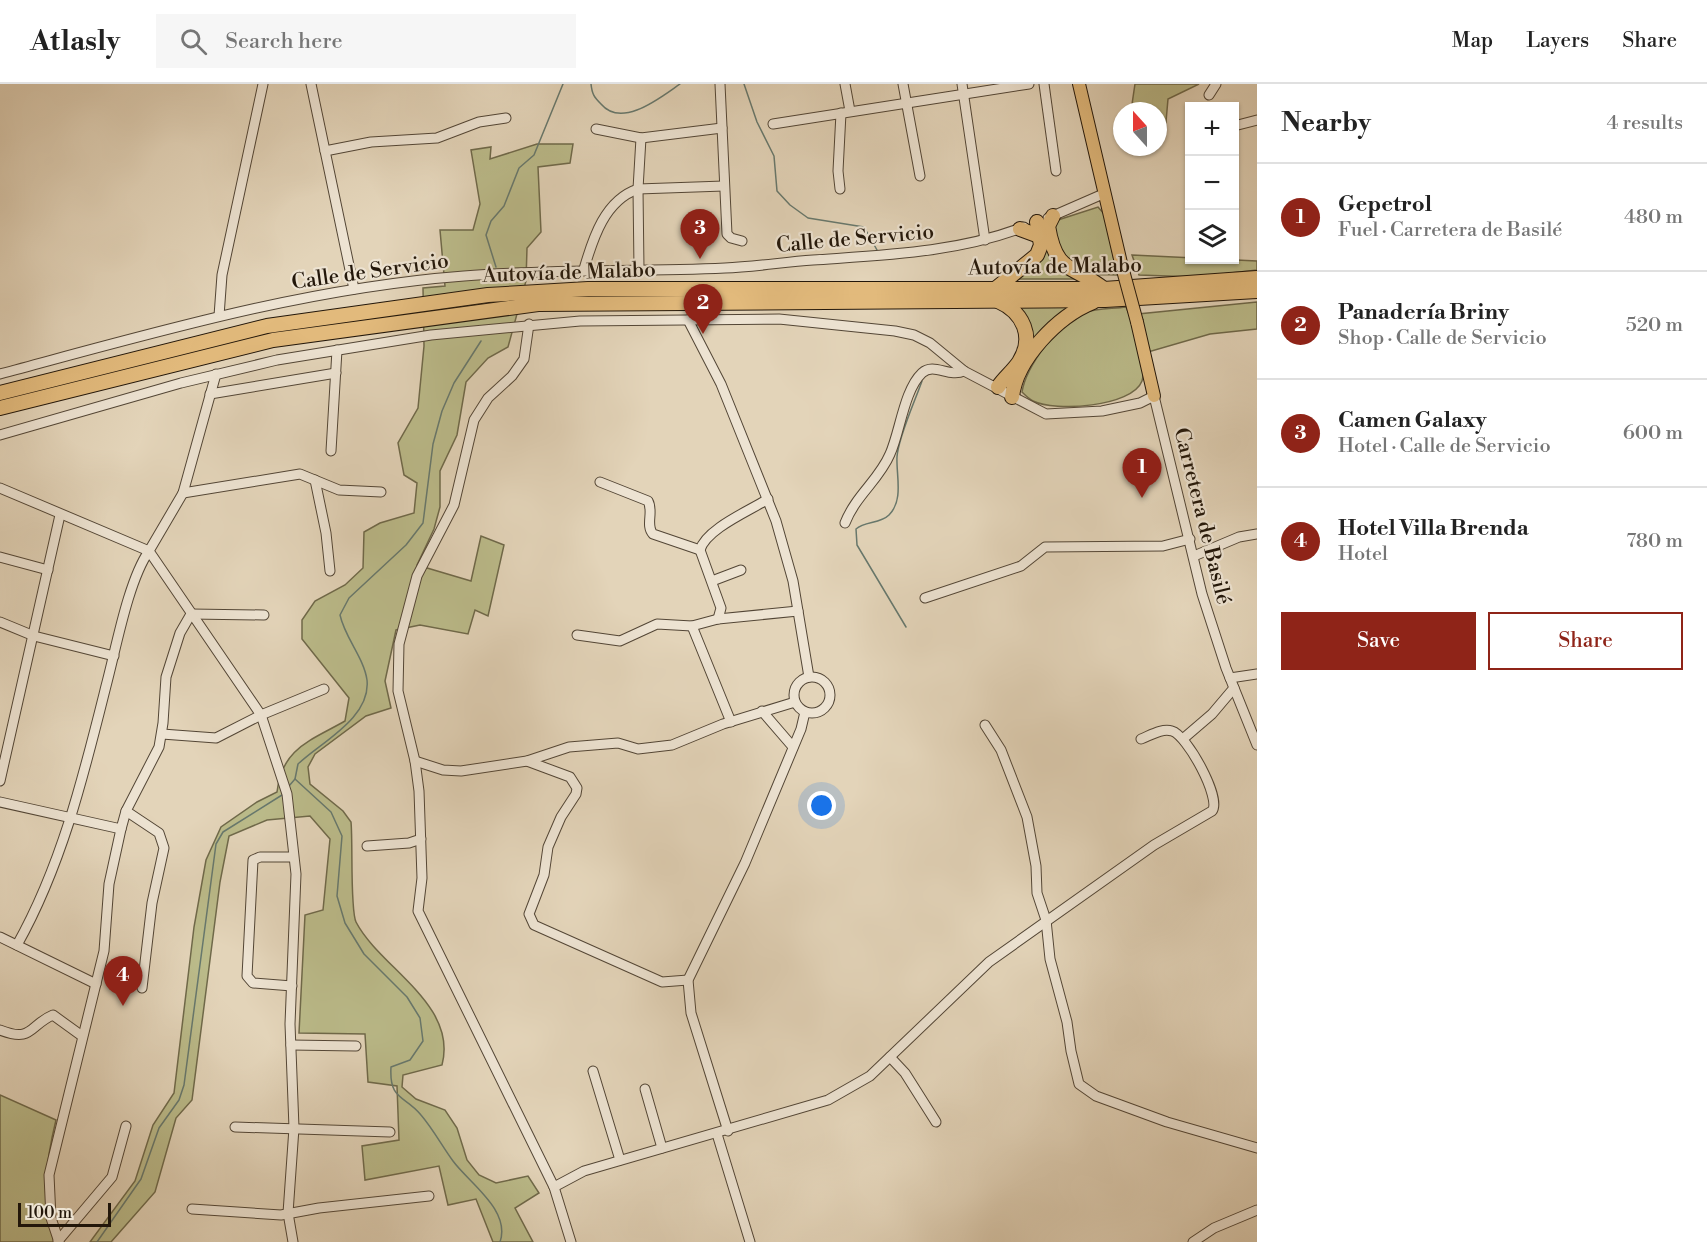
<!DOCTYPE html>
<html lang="en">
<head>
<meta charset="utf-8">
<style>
  body { margin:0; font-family:"Libre Bodoni",serif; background:#f6f6f6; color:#222 }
  .controls { position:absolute; right:18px; top:18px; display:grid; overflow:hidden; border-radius:0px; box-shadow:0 2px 4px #0004 }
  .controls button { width:54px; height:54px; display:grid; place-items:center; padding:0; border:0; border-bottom:2px solid #e0e0e0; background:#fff; color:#222; font:30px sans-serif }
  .compass { position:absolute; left:1113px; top:18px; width:54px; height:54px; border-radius:50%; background:#fff; box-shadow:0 2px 4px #0004; rotate:339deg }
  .scale { position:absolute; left:18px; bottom:15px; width:93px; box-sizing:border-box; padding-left:6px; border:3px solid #23170a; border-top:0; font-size:16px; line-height:21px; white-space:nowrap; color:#23170a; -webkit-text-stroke:4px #ede3d2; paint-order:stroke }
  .you { position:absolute; left:822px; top:722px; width:21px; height:21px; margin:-15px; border:4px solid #fff; border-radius:50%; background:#1a73e8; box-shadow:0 0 0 9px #1a73e833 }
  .badge { display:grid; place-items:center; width:39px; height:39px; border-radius:50%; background:#8f2418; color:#fff; font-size:20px; font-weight:700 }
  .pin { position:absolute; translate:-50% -50px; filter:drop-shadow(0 2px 3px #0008) }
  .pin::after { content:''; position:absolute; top:32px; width:21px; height:18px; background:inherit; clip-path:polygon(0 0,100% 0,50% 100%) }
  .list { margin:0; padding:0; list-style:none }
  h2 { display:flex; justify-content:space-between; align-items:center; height:78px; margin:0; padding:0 24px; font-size:26px }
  h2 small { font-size:20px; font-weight:400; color:#767676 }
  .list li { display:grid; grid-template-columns:39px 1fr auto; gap:18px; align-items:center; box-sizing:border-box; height:108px; padding:0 24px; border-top:2px solid #e0e0e0 }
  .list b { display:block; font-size:22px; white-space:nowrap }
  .list p { margin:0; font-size:20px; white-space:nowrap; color:#767676 }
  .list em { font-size:20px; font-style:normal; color:#767676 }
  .actions { display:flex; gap:12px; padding:18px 24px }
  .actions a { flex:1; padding:14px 0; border:2px solid #8f2418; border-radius:0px; text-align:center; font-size:21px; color:#8f2418 }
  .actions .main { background:#8f2418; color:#fff }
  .icon { flex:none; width:33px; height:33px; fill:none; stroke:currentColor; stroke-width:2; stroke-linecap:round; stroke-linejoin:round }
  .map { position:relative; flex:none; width:1257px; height:1158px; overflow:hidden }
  header { display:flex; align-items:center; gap:36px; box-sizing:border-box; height:84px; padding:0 30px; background:#fff; border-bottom:2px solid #e0e0e0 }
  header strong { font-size:28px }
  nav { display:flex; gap:33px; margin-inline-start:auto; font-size:21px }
  .search { width:420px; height:54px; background:#f6f6f6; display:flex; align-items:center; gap:15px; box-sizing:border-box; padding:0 21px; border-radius:0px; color:#767676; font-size:22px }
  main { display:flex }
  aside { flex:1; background:#fff }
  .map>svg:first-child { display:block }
  .green { fill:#bbbb8a; stroke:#6f694a; stroke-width:1.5 }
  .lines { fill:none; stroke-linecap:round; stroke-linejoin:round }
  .stream { stroke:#67786d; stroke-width:1.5 }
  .minor-casing { stroke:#534636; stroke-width:11 }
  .major-casing { stroke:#23170a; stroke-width:14 }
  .highway-casing { stroke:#23170a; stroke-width:16 }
  .minor { stroke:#ede3d2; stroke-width:9 }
  .major { stroke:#e2ba7c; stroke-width:12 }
  .highway { stroke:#e2ba7c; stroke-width:14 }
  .major-bridge-casing { stroke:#23170a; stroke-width:14; stroke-linecap:butt }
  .major-bridge { stroke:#e2ba7c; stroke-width:12 }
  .labels { text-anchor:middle; stroke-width:4.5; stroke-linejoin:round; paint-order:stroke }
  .street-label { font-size:21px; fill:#23170a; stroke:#ede3d2 }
</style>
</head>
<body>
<header>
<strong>Atlasly</strong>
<div class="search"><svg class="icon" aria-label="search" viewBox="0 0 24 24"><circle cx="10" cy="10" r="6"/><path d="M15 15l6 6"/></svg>Search here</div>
<nav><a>Map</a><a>Layers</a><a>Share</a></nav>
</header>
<main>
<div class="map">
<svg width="1257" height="1158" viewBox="0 0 1257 1158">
  <rect width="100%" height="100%" fill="#e3d4b9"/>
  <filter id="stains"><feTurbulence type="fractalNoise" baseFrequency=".00333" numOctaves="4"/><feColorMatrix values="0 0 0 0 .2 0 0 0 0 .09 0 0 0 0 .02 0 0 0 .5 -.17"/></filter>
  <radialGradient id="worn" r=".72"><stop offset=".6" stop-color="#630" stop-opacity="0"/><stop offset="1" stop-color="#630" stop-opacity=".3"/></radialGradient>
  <g class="green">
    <polygon points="1135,0 1199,0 1168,15 1165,49 1158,50 1158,27 1131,27"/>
    <path d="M537 60H573L570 79 538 83 541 148 527 164 526 197 508 263 488 274 466 298 457 351 440 387V423L434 445 417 481 471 497 481 452 504 461 488 532 475 526 468 550 420 541 396 546 385 597 391 624 366 632 315 670 308 683 310 700 343 727 351 738C353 758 350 826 356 838 380 884 458 920 442 981L403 991 402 1003 416 1015 445 1026 457 1044 467 1076 479 1091 496 1099 528 1092 539 1109 515 1124 533 1158H493L476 1115 448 1121 439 1082 365 1096 362 1062 399 1056 397 1002 368 998 365 950 299 949 305 831 323 826 330 755 310 732 267 736 229 752 220 798 192 1016 176 1034 155 1108 111 1158H90L135 1097 153 1041 174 1009 194 843 206 776 221 743 257 718 277 708C282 664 310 657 345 637L349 614 302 555V536L315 517 345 501 363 484 364 448 380 439 414 429 417 399 404 391 398 359 418 324 424 262 423 204 445 202 440 146H473L480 120 471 66 491 63 490 75Z"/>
    <path d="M1098 123 1105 131 1117 191C1108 190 1097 192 1088 189 1069 184 1047 154 1058 136Z"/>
    <polygon points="1045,145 1055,173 1088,195 1008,195 1029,183"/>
    <polygon points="1132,171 1257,177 1257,186 1196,193 1139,191"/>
    <path d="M1257 218V245L1210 250 1141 270C1142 278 1145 289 1142 297 1132 323 1055 328 1033 317 1029 315 1025 311 1022 308 1026 283 1059 237 1084 229 1097 224 1113 225 1126 223L1134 242 1138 230Z"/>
    <polygon points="1010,220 1085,220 1027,272"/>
    <path d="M0 1011 56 1036C45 1081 42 1113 54 1158H0Z"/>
  </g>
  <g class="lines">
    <g class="stream">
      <path d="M591 0C592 10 594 13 601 20 622 45 661 13 680 0"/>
      <polyline points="744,0 757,38 774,72 777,107 790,121 808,134 864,143 877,166"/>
      <polyline points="496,183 486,151 491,137 504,122 519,84 534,71 563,0"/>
      <path d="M481 257 454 299 442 327 433 360 423 439 406 461 349 514 340 531C345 554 364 574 367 596 371 634 321 658 298 680L295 695 331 728 342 752 337 812 345 839 364 870 407 913 420 934 423 957 410 976 391 983C389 1017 405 1011 421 1031 433 1045 442 1062 453 1077 469 1099 511 1126 500 1158"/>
      <path d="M906 543 857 461 856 445C865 437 880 440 889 431 904 416 896 391 897 373 898 354 915 317 922 297"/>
      <polyline points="289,702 295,695"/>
      <polyline points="97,1158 141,1095 159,1044 179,1016 184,1001 216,760 223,748 282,711"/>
    </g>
    <g class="minor-casing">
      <g id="minor">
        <polyline points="311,0 354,205"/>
        <polyline points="720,0 727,150 731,154 742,157"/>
        <polyline points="845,0 850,27"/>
        <polyline points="903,0 920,92"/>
        <polyline points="962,0 985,156"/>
        <polyline points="1044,0 1056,87"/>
        <polyline points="1209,11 1216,0"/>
        <polyline points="773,40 1029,0"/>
        <polyline points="1234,42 1257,36"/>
        <polyline points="596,45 641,54 722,44"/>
        <polyline points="325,67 371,58 437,54 479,38 506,34"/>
        <polyline points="840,105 838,87 841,29"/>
        <polyline points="1048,134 1103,110"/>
        <path d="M584 185C593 154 605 116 638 105L724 102"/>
        <polyline points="639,185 638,105 641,54"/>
        <polyline points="219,232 222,191 263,0"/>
        <polyline points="688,236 721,300 776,437 793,497 809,593"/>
        <polyline points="529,240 524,275 512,292 488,314 474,336 454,421 417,492 399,560 398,607 415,677 419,707 422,794 418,827 554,1103 571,1158"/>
        <path d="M0 290C153 249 305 204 464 192 551 185 638 188 725 184 754 183 784 178 813 176 884 171 956 169 1024 143"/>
        <polyline points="216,290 183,409 149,467 261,631 287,710 296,790 290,940 294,1044 288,1129 293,1158"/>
        <polyline points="210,310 336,289"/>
        <polyline points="0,351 181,299 277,276 431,251 580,237 779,235 895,247 914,251 930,259 964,287 1046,330 1102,327 1140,319 1154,312 1202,510 1226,584 1257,661"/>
        <polyline points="331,367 337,266"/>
        <polyline points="315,396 326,449 330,487"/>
        <path d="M600 398 648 417C654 428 645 441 653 450L700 466"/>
        <path d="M0 404 149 467C128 497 116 565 106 602 84 690 62 781 17 861"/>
        <polyline points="183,409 300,390 339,406 381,408"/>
        <path d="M845 439C856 411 879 396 890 370 900 348 904 306 922 289 934 278 949 294 964 287"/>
        <polyline points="1194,472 1239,453 1257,450"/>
        <polyline points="0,473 48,486"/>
        <polyline points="712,497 741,486"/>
        <polyline points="925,514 1021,482 1045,463 1163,462 1190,455"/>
        <polyline points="191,530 264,531"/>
        <path d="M718 535 721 524 700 466C706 445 749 427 768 415"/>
        <polyline points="0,538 34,552 114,572"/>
        <polyline points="577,551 620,557 657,540 692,542"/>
        <circle cx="812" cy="611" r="18"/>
        <polyline points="1230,594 1257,590"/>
        <polyline points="762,627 793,663"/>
        <polyline points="731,638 692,542 718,535 798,527"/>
        <polyline points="985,641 1001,666 1027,733 1036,782 1037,809 1046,836 1050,875 1067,938 1071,967 1079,1000 1096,1012 1167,1038 1257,1064"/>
        <polyline points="162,650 216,654 261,631 324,605"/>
        <polyline points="1184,654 1212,630 1234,604"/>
        <polyline points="415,677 443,686 461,687 527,677 569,663 618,659 638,665 672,661 723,640 795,618"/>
        <polyline points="527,677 570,693 577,704 576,710 561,733 548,763 544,791 529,830 534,841 662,898 688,896"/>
        <polyline points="0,697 60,431"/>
        <polyline points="0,718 121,745"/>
        <polyline points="126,727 159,749 164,764 152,819 142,904"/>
        <polyline points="367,762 409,759 421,755"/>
        <polyline points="0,853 96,900"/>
        <polyline points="292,902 253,899 247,892 253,776 260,773 293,773"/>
        <path d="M0 946C33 959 29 941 53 931L82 952"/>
        <polyline points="291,961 356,962"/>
        <polyline points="890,973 905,989 936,1038"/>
        <polyline points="593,987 620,1076"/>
        <polyline points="645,1005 662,1064"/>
        <polyline points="235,1043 390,1048"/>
        <polyline points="728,1047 691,929 688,896 745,779 801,645 805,628"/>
        <polyline points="717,1050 750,1158"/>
        <path d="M554 1103 584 1087 828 1016 870 992 989 878 1154 761 1212 727C1222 715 1187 651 1172 647 1162 644 1151 651 1141 655"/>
        <polyline points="192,1125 281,1131 319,1124 429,1112"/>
        <polyline points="58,1157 112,1093 126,1042"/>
        <polyline points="59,1158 51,1134 49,1091 104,867 109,800 121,745 126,727 159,663 163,639 166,593 180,549 191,530"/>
        <polyline points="1193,1158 1214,1144 1257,1126"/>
      </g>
    </g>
    <g class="major-casing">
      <g id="major">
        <polyline points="1079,0 1121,179"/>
        <polyline points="1137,238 1154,312"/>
      </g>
    </g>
    <g class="highway-casing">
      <g id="highway">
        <path d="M1053 132 1048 142C1056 191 1073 180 1104 205"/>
        <polyline points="1020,145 1039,152"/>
        <polyline points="994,206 1037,171 1041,161 1037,138"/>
        <path d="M998 217C1023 228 1035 253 1019 278 1013 287 1004 294 998 303"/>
        <polyline points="0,309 267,242 488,211 588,205 1104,205 1257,194"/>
        <path d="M1012 313C1016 275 1058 232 1093 218"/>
        <polyline points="0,324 273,256 538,220 1105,216 1257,207"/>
      </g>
    </g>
    <use href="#minor" class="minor"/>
    <use href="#major" class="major"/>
    <use href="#highway" class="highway"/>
    <g class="major-bridge-casing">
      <polyline id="major-bridge" points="1121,179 1137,238"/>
    </g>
    <use href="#major-bridge" class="major-bridge"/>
  </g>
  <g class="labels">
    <g class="street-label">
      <text transform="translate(855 154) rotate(-5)" y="7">Calle de Servicio</text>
      <text transform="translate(1055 182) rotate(-1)" y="7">Autovía de Malabo</text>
      <text transform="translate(370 187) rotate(-8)" y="7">Calle de Servicio</text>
      <text transform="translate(569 188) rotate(-2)" y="7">Autovía de Malabo</text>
      <text transform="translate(1203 432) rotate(76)" y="7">Carretera de Basilé</text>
    </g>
  </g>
  <rect width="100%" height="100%" filter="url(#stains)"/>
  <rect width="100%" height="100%" fill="url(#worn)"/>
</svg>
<div class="controls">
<button>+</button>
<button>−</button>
<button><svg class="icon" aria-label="layers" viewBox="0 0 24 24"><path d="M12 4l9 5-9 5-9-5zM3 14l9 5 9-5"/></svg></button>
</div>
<svg class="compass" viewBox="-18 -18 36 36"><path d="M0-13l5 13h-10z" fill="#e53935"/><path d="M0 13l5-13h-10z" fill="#767676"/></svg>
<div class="scale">100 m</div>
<div class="you"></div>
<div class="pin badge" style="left:1142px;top:414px">1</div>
<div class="pin badge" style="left:703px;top:250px">2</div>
<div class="pin badge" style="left:700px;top:175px">3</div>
<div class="pin badge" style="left:123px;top:922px">4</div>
</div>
<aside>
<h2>Nearby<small>4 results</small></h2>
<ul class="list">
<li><span class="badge">1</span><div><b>Gepetrol</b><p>Fuel · Carretera de Basilé</p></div><em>480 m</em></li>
<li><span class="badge">2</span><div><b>Panadería Briny</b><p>Shop · Calle de Servicio</p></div><em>520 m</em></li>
<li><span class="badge">3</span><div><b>Camen Galaxy</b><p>Hotel · Calle de Servicio</p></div><em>600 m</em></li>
<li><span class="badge">4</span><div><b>Hotel Villa Brenda</b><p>Hotel</p></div><em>780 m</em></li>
</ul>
<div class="actions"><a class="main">Save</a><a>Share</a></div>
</aside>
</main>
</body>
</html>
